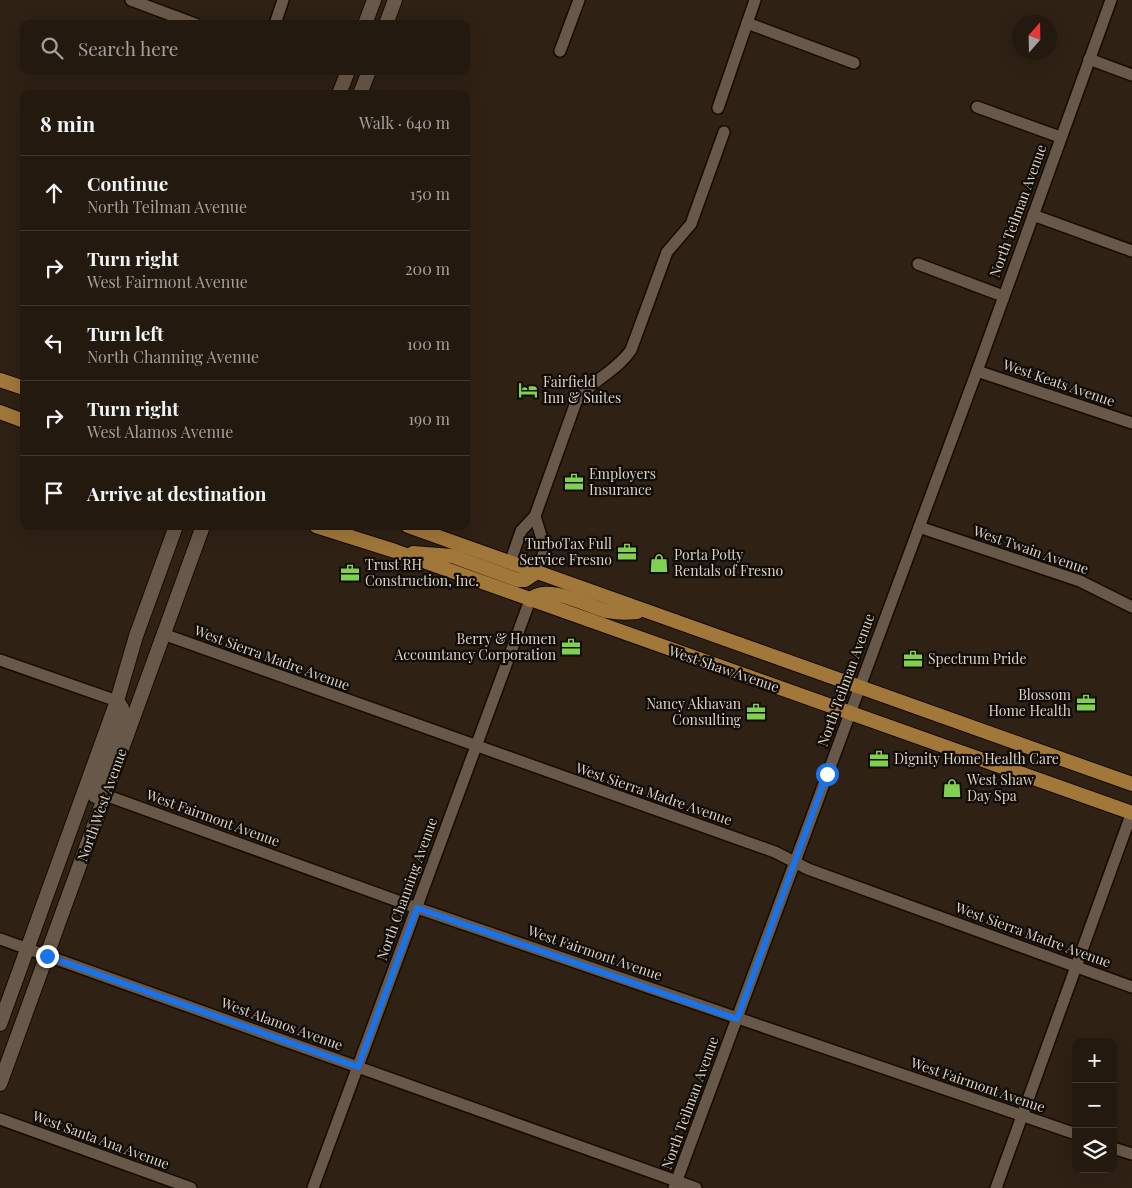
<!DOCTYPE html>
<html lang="en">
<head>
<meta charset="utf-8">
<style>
  body { margin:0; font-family:"Playfair Display",serif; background:#2b2218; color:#f1f3f6 }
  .controls { position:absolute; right:15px; bottom:15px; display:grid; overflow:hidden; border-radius:10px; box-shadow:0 5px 20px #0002 }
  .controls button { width:45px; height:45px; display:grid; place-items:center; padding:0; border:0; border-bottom:1px solid #40382f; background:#23190f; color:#f1f3f6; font:25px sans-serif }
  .compass { position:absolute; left:1012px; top:15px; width:45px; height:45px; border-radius:50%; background:#23190f; box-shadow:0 5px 20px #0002; rotate:20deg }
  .stop { position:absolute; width:15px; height:15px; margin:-11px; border:4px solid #1a73e8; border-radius:50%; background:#fff }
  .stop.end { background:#1a73e8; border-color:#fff; box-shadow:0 1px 5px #0008 }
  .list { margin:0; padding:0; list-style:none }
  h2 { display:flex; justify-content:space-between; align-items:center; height:65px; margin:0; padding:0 20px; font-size:21px }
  h2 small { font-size:16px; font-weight:400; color:#a3a09e }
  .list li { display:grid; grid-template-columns:32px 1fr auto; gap:15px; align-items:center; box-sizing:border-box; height:75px; padding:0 20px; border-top:1px solid #40382f }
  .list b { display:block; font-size:19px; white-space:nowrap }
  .list p { margin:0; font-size:16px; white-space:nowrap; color:#a3a09e }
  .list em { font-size:16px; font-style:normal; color:#a3a09e }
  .icon { flex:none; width:28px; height:28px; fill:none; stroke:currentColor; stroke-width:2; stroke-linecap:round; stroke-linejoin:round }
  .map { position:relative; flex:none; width:1132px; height:1188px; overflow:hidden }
  .search { position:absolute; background:#23190f; box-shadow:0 5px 20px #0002; left:20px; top:20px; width:450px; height:55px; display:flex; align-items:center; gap:12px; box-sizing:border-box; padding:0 18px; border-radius:10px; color:#a3a09e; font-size:19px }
  .panel { position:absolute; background:#23190f; box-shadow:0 5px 20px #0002; left:20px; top:90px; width:450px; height:440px; border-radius:10px }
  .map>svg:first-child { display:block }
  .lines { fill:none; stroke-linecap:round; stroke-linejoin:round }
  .minor-casing { stroke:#170a01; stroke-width:14 }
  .secondary-casing { stroke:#170a01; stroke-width:16 }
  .primary-casing { stroke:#170a01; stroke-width:16 }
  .minor { stroke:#685849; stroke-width:11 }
  .secondary { stroke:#685849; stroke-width:14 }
  .primary { stroke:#a1773a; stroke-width:14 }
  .route { stroke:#1a73e8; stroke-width:6 }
  .labels { text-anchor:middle; stroke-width:4.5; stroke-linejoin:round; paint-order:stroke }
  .street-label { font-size:14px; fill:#dbd2c9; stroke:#120c07 }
  .poi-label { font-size:14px; fill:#dbd2c9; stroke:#120c07; text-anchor:start }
</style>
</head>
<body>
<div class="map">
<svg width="1132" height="1188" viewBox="0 0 1132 1188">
  <rect width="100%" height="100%" fill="#2f2114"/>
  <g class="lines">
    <g class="minor-casing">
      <g id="minor">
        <polyline points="131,0 195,24"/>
        <polyline points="747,23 854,63"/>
        <polyline points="275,24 283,0"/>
        <polyline points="560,51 579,0"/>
        <polyline points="1089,59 1132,75"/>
        <polyline points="977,107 1060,137"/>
        <polyline points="718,108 755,0"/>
        <polyline points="1033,215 1132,251"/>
        <polyline points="918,264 1003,296"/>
        <polyline points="977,371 1132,423"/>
        <polyline points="535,516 545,549 537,572"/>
        <polyline points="919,527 1080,581 1132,607"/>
        <path d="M510 563 521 531 535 516 576 402C590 381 617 371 631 350L667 252 691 224 724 132"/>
        <polyline points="163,634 775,852 808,869 1132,987"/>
        <polyline points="0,660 117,701"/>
        <polyline points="105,795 417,908 1076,1134"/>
        <polyline points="0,939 696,1188"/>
        <polyline points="0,1119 191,1188"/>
        <polyline points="1113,1148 1132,1154"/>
        <polyline points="313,1188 530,600"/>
        <polyline points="674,1188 977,371 1111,0"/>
        <polyline points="996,1188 1132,812"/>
      </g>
    </g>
    <g class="secondary-casing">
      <g id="secondary">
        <polyline points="365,24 374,0"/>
        <polyline points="386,24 395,0"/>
        <polyline points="339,94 348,71"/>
        <polyline points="360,94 369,71"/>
        <polyline points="95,796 122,720 122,708 117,701"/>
        <polyline points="0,1024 117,701 136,636 176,526"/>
        <polyline points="0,1084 203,526"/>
      </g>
    </g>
    <g class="primary-casing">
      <g id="primary">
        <polyline points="0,380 24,388"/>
        <polyline points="0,412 24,421"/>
        <polyline points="316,526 395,551 1132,813"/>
        <polyline points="408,526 1132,784"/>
        <polyline points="413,553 452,556 518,580 525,580 537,572"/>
        <path d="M530 600C545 583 586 605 606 611 616 613 627 613 637 612"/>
      </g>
    </g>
    <use href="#minor" class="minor"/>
    <use href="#secondary" class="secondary"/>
    <use href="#primary" class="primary"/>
  </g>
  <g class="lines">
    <polyline class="route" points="47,956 358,1067 417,908 737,1019 827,774"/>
  </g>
  <defs>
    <g id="hotel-bare" transform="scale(1.5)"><path d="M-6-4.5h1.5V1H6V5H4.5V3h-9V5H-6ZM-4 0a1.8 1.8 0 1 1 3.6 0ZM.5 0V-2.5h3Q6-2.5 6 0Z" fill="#81d051" stroke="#120c07" stroke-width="2.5" paint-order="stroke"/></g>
    <g id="office-bare" transform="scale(1.5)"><path d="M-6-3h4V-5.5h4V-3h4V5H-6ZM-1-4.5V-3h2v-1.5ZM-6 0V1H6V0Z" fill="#81d051" stroke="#120c07" stroke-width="2.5" paint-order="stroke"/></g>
    <g id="shop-bare" transform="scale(1.5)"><path d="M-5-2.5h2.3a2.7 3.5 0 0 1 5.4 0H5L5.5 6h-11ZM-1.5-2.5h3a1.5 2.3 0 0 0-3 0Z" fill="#81d051" stroke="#120c07" stroke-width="2.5" paint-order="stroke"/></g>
  </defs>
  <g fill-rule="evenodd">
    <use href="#hotel-bare" x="528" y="390"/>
    <use href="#office-bare" x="574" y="482"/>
    <use href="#office-bare" x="627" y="552"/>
    <use href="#shop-bare" x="659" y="563"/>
    <use href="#office-bare" x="350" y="573"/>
    <use href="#office-bare" x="571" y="647"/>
    <use href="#office-bare" x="913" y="659"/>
    <use href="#office-bare" x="1086" y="703"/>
    <use href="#office-bare" x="756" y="712"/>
    <use href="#office-bare" x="879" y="759"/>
    <use href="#shop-bare" x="952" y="788"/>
  </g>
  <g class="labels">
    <g class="street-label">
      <text transform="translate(1018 211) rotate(-70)" y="5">North Teilman Avenue</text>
      <text transform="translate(1059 383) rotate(19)" y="5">West Keats Avenue</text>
      <text transform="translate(1031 550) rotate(19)" y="5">West Twain Avenue</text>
      <text transform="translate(272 658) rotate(20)" y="5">West Sierra Madre Avenue</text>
      <text transform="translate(724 669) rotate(19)" y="5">West Shaw Avenue</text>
      <text transform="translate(846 680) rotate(-70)" y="5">North Teilman Avenue</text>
      <text transform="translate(654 794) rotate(19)" y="5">West Sierra Madre Avenue</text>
      <text transform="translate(102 805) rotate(-70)" y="5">North West Avenue</text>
      <text transform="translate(213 818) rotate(20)" y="5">West Fairmont Avenue</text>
      <text transform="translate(407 889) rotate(-70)" y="5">North Channing Avenue</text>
      <text transform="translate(1033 935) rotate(20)" y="5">West Sierra Madre Avenue</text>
      <text transform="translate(595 953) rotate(19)" y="5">West Fairmont Avenue</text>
      <text transform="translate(282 1024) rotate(20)" y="5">West Alamos Avenue</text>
      <text transform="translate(978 1085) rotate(19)" y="5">West Fairmont Avenue</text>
      <text transform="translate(690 1103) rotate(-70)" y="5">North Teilman Avenue</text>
      <text transform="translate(101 1140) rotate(20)" y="5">West Santa Ana Avenue</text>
    </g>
    <g class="poi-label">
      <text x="543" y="387">Fairfield<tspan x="543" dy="16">Inn &amp; Suites</tspan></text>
      <text x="589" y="479">Employers<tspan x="589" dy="16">Insurance</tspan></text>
      <text x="612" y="549" text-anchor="end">TurboTax Full<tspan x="612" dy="16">Service Fresno</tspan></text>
      <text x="674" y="560">Porta Potty<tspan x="674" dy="16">Rentals of Fresno</tspan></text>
      <text x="365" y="570">Trust RH<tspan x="365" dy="16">Construction, Inc.</tspan></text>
      <text x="556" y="644" text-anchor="end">Berry &amp; Homen<tspan x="556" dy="16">Accountancy Corporation</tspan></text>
      <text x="928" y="664">Spectrum Pride</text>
      <text x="1071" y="700" text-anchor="end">Blossom<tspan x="1071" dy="16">Home Health</tspan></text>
      <text x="741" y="709" text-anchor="end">Nancy Akhavan<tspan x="741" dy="16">Consulting</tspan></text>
      <text x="894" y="764">Dignity Home Health Care</text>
      <text x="967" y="785">West Shaw<tspan x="967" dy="16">Day Spa</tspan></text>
    </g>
  </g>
</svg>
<div class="controls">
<button>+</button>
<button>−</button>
<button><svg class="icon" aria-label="layers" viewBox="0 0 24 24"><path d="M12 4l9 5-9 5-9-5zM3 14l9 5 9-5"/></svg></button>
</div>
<svg class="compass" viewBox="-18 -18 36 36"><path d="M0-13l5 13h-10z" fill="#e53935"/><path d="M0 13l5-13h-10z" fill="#a3a09e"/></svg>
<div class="stop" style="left:827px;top:774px"></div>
<div class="stop end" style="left:47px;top:956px"></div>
<div class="search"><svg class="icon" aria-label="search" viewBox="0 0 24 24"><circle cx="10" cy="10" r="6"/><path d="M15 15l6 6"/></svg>Search here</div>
<section class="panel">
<h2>8 min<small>Walk · 640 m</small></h2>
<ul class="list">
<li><svg class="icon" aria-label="ahead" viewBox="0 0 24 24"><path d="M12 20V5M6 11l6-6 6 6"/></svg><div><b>Continue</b><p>North Teilman Avenue</p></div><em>150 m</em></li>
<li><svg class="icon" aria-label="right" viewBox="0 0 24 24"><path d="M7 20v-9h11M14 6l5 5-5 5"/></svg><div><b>Turn right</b><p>West Fairmont Avenue</p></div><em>200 m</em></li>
<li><svg class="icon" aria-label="left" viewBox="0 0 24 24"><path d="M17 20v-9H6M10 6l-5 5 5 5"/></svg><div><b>Turn left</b><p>North Channing Avenue</p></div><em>100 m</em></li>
<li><svg class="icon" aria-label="right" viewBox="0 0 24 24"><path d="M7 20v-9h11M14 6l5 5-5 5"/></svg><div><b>Turn right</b><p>West Alamos Avenue</p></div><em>190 m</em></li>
<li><svg class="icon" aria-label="arrive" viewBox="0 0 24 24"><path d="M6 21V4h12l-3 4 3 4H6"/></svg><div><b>Arrive at destination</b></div></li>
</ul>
</section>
</div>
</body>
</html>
